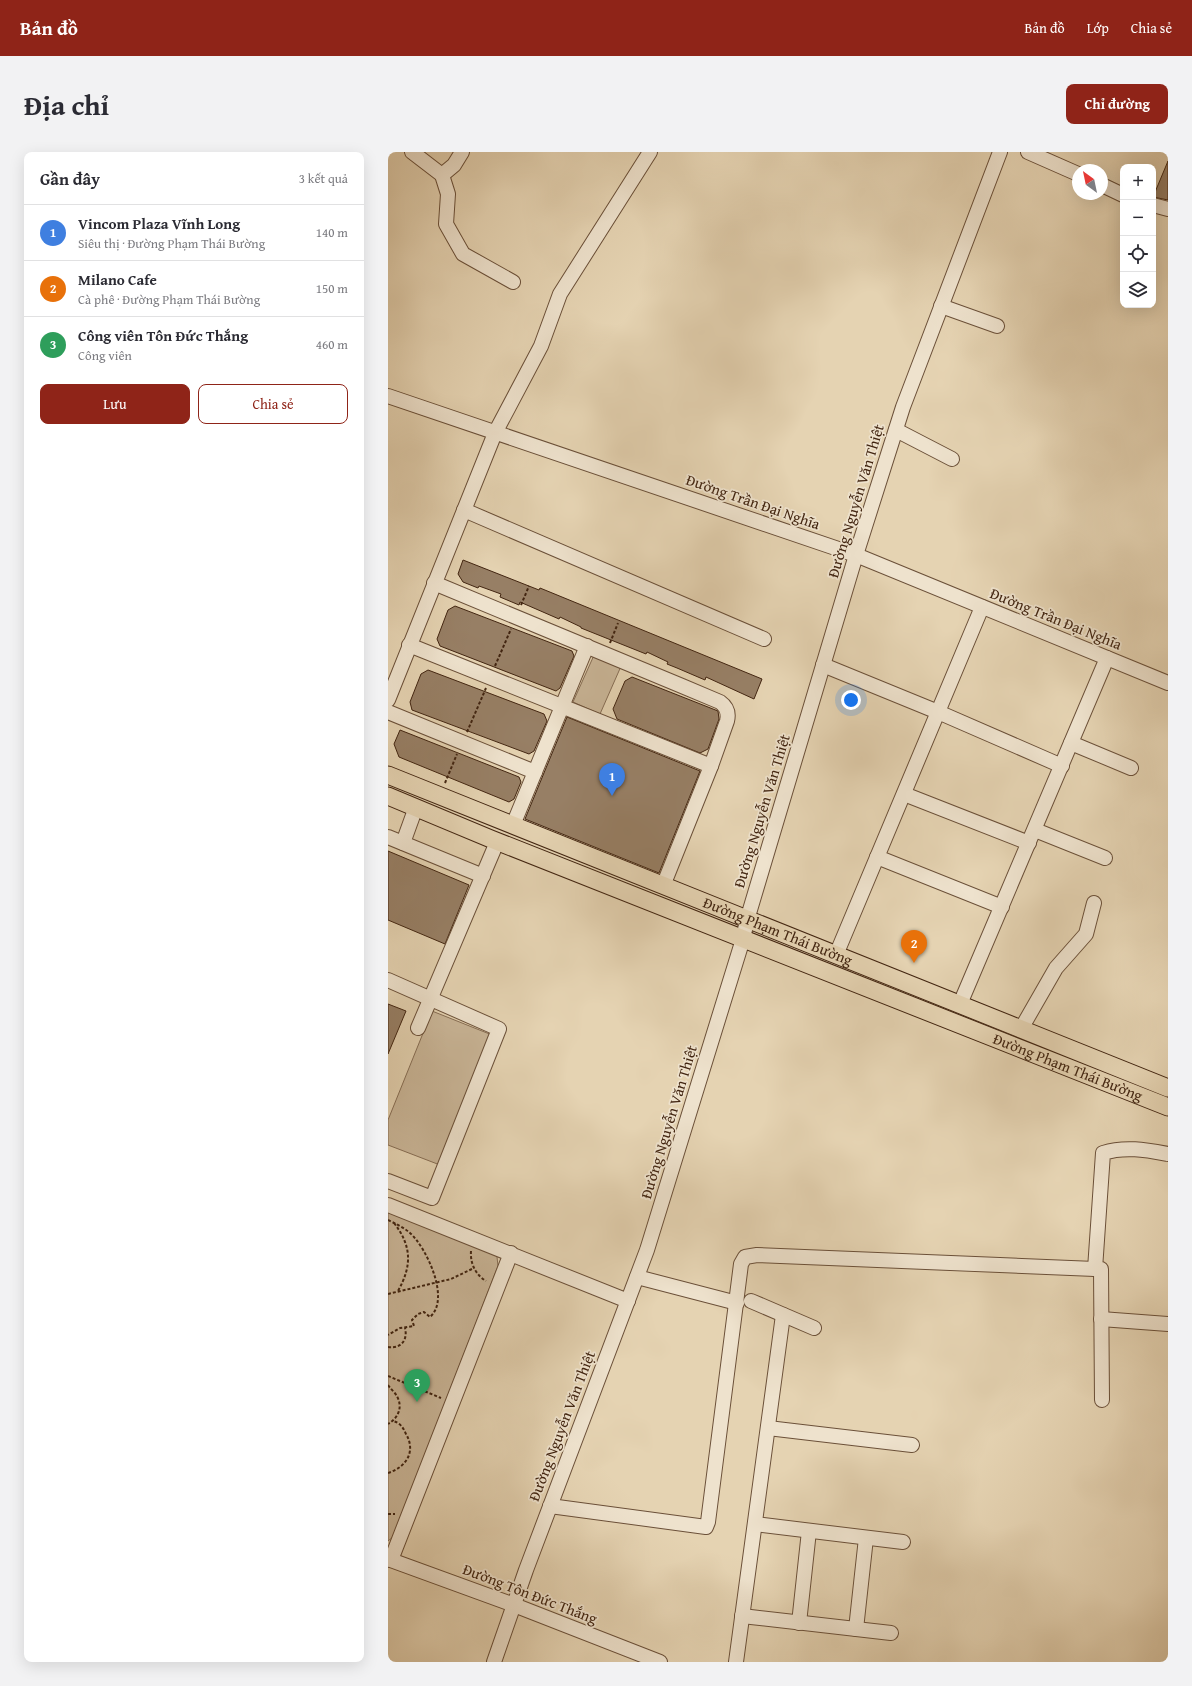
<!DOCTYPE html>
<html lang="vi">
<head>
<meta charset="utf-8">
<style>
  body { margin:0; font-family:"Gentium Book Plus",serif; background:#f2f2f3; color:#2b2b33 }
  .controls { position:absolute; right:12px; top:12px; display:grid; overflow:hidden; border-radius:8px; box-shadow:0 4px 16px #0002 }
  .controls button { width:36px; height:36px; display:grid; place-items:center; padding:0; border:0; border-bottom:1px solid #e1e1e2; background:#fff; color:#2b2b33; font:20px sans-serif }
  .compass { position:absolute; left:684px; top:12px; width:36px; height:36px; border-radius:50%; background:#fff; box-shadow:0 4px 16px #0002; rotate:327deg }
  .you { position:absolute; left:463px; top:548px; width:14px; height:14px; margin:-10px; border:3px solid #fff; border-radius:50%; background:#1a73e8; box-shadow:0 0 0 6px #1a73e833 }
  .badge { display:grid; place-items:center; width:26px; height:26px; border-radius:50%; background:#8f2418; color:#fff; font-size:13px; font-weight:700 }
  .pin { position:absolute; translate:-50% -33px; filter:drop-shadow(0 1px 2px #0008) }
  .pin::after { content:''; position:absolute; top:21px; width:14px; height:12px; background:inherit; clip-path:polygon(0 0,100% 0,50% 100%) }
  .list { margin:0; padding:0; list-style:none }
  h2 { display:flex; justify-content:space-between; align-items:center; height:52px; margin:0; padding:0 16px; font-size:17px }
  h2 small { font-size:13px; font-weight:400; color:#7c7c81 }
  .list li { display:grid; grid-template-columns:26px 1fr auto; gap:12px; align-items:center; box-sizing:border-box; height:56px; padding:0 16px; border-top:1px solid #e1e1e2 }
  .list b { display:block; font-size:15px; white-space:nowrap }
  .list p { margin:0; font-size:13px; white-space:nowrap; color:#7c7c81 }
  .list em { font-size:13px; font-style:normal; color:#7c7c81 }
  .actions { display:flex; gap:8px; padding:12px 16px }
  .actions a { flex:1; padding:9px 0; border:1px solid #8f2418; border-radius:8px; text-align:center; font-size:14px; color:#8f2418 }
  .actions .main { background:#8f2418; color:#fff }
  .icon { flex:none; width:22px; height:22px; fill:none; stroke:currentColor; stroke-width:2; stroke-linecap:round; stroke-linejoin:round }
  .map { position:relative; flex:none; width:780px; height:1510px; overflow:hidden; border-radius:8px }
  header { display:flex; align-items:center; gap:24px; box-sizing:border-box; height:56px; padding:0 20px; background:#8f2418; color:#fff }
  header strong { font-size:19px }
  nav { display:flex; gap:22px; margin-inline-start:auto; font-size:14px }
  .intro { display:flex; align-items:center; justify-content:space-between; box-sizing:border-box; height:96px; padding:0 24px }
  h1 { margin:0; font-size:28px }
  .button { padding:10px 18px; border-radius:8px; background:#8f2418; color:#fff; font-size:14px; font-weight:700 }
  main { display:flex; gap:24px; padding:0 24px }
  aside { flex:1; background:#fff; border-radius:8px; box-shadow:0 4px 16px #0002 }
  .map>svg:first-child { display:block }
  .green { fill:#c9b597; stroke:#866d54 }
  .building { fill:#977f65; stroke:#422511 }
  .lines { fill:none; stroke-linecap:round; stroke-linejoin:round }
  .minor-casing { stroke:#6b5039; stroke-width:16 }
  .major-casing { stroke:#422511; stroke-width:19 }
  .path { stroke:#422511; stroke-width:2; stroke-dasharray:3 2; stroke-linecap:butt }
  .minor { stroke:#eee2cd; stroke-width:14 }
  .major { stroke:#e5d3b2; stroke-width:17 }
  .labels { text-anchor:middle; stroke-width:3.5; stroke-linejoin:round; paint-order:stroke }
  .street-label { font-size:15px; fill:#422511; stroke:#eee2cd }
</style>
</head>
<body>
<header>
<strong>Bản đồ</strong>
<nav><a>Bản đồ</a><a>Lớp</a><a>Chia sẻ</a></nav>
</header>
<div class="intro"><h1>Địa chỉ</h1><a class="button">Chỉ đường</a></div>
<main>
<aside>
<h2>Gần đây<small>3 kết quả</small></h2>
<ul class="list">
<li><span class="badge" style="background:#3f7fe0">1</span><div><b>Vincom Plaza Vĩnh Long</b><p>Siêu thị · Đường Phạm Thái Bường</p></div><em>140 m</em></li>
<li><span class="badge" style="background:#e8710a">2</span><div><b>Milano Cafe</b><p>Cà phê · Đường Phạm Thái Bường</p></div><em>150 m</em></li>
<li><span class="badge" style="background:#2e9e5b">3</span><div><b>Công viên Tôn Đức Thắng</b><p>Công viên</p></div><em>460 m</em></li>
</ul>
<div class="actions"><a class="main">Lưu</a><a>Chia sẻ</a></div>
</aside>
<div class="map">
<svg width="780" height="1510" viewBox="0 0 780 1510">
  <rect width="100%" height="100%" fill="#e5d3b2"/>
  <filter id="stains"><feTurbulence type="fractalNoise" baseFrequency=".005" numOctaves="4"/><feColorMatrix values="0 0 0 0 .2 0 0 0 0 .09 0 0 0 0 .02 0 0 0 .5 -.17"/></filter>
  <radialGradient id="worn" r=".72"><stop offset=".6" stop-color="#630" stop-opacity="0"/><stop offset="1" stop-color="#630" stop-opacity=".3"/></radialGradient>
  <g class="green">
    <polygon points="207,501 234,512 212,562 185,550"/>
    <polygon points="44,859 104,883 52,1013 0,993 0,968"/>
    <polygon points="0,1058 103,1098 109,1105 110,1114 5,1385 0,1389"/>
  </g>
  <g class="building">
    <polygon points="780,9 780,48 765,45"/>
    <polygon points="75,408 151,438 152,436 374,527 366,547 318,525 317,528 289,516 279,512 280,510 259,500 258,502 193,476 193,475 172,465 171,467 132,450 131,453 112,445 113,442 91,434 90,436 75,430 70,422"/>
    <polygon points="67,454 184,499 186,504 172,536 168,539 52,494 49,487 60,458"/>
    <polygon points="40,518 156,562 159,569 146,599 141,602 24,558 22,550 33,522"/>
    <polygon points="244,525 330,559 331,567 320,597 312,601 229,567 225,557 237,529"/>
    <polygon points="179,565 312,619 271,721 137,667"/>
    <polygon points="12,578 131,625 133,630 126,647 121,650 11,605 6,592"/>
    <polygon points="0,699 81,733 57,792 0,768"/>
    <polygon points="0,852 18,859 0,902"/>
  </g>
  <g class="lines">
    <g class="minor-casing">
      <g id="minor">
        <polyline points="24,0 54,23 60,42 58,72 75,102 125,130"/>
        <polyline points="640,0 690,22"/>
        <polyline points="54,23 66,13 74,0"/>
        <polyline points="714,33 735,43"/>
        <polyline points="765,53 780,57"/>
        <polyline points="553,154 609,174"/>
        <polyline points="0,244 468,403 780,531"/>
        <polyline points="508,278 564,307"/>
        <polyline points="76,358 376,487"/>
        <path d="M46 431 294 534 332 550C339 555 341 561 339 569L323 614 275 734"/>
        <polyline points="21,493 323,614"/>
        <polyline points="435,513 550,560 674,614"/>
        <polyline points="0,548 107,281 153,194 172,142 262,0"/>
        <polyline points="0,560 147,620"/>
        <polyline points="683,591 743,616"/>
        <polyline points="516,642 641,691"/>
        <polyline points="125,673 199,494"/>
        <polyline points="647,678 717,706"/>
        <polyline points="0,685 95,724"/>
        <polyline points="15,691 28,655"/>
        <polyline points="489,705 614,755"/>
        <polyline points="448,803 594,455"/>
        <polyline points="0,828 111,877 44,1046 0,1029"/>
        <polyline points="572,852 719,506"/>
        <polyline points="30,876 109,690"/>
        <polyline points="633,877 668,816 698,782 706,751"/>
        <polyline points="0,1053 240,1149"/>
        <polyline points="707,1117 713,1117 714,1248"/>
        <polyline points="249,1125 349,1151"/>
        <polyline points="363,1149 426,1176"/>
        <polyline points="713,1167 780,1172"/>
        <polyline points="380,1276 524,1293"/>
        <path d="M162 1354 318 1375 320 1370 353 1112 357 1105 369 1103 707 1117 715 1001C737 994 758 998 780 1002"/>
        <polyline points="367,1372 515,1390"/>
        <polyline points="0,1407 126,1453 272,1510"/>
        <polyline points="3,1408 123,1101"/>
        <polyline points="354,1464 503,1481"/>
        <polyline points="411,1471 421,1379"/>
        <polyline points="468,1477 478,1386"/>
        <polyline points="106,1510 138,1418 259,1098 355,787 359,768 468,403 515,255 612,0"/>
        <polyline points="348,1510 395,1163"/>
      </g>
    </g>
    <g class="major-casing">
      <g id="major">
        <path id="s1" d="M0 623 780 936"/>
        <path id="s2" d="M0 644 103 687 780 955"/>
      </g>
    </g>
    <g class="path">
      <polyline points="133,453 141,434"/>
      <polyline points="222,491 230,471"/>
      <polyline points="107,514 123,477"/>
      <polyline points="79,580 98,536"/>
      <polyline points="57,631 69,602"/>
      <path d="M0 1068C8 1072 15 1075 22 1081 38 1095 63 1147 42 1165L36 1160 30 1162 24 1168 26 1174 12 1176 0 1183"/>
      <path d="M6 1071C24 1094 24 1114 10 1139"/>
      <path d="M83 1099C82 1112 88 1123 98 1129"/>
      <polyline points="0,1142 63,1127 86,1116"/>
      <path d="M0 1195C13 1197 20 1188 17 1176"/>
      <polyline points="0,1224 53,1246"/>
      <path d="M0 1233C2 1236 4 1238 6 1240 16 1252 12 1265 0 1272"/>
      <path d="M0 1321C19 1315 28 1299 18 1282 15 1275 12 1271 5 1269"/>
      <polyline points="0,1362 7,1362"/>
    </g>
    <use href="#minor" class="minor"/>
    <use href="#major" class="major"/>
  </g>
  <g class="labels">
    <g class="street-label">
      <text transform="translate(468 349) rotate(-73)" y="5">Đường Nguyễn Văn Thiệt</text>
      <text transform="translate(365 350) rotate(19)" y="5">Đường Trần Đại Nghĩa</text>
      <text transform="translate(668 467) rotate(22)" y="5">Đường Trần Đại Nghĩa</text>
      <text transform="translate(374 659) rotate(-73)" y="5">Đường Nguyễn Văn Thiệt</text>
      <text dy="5" stroke="none"><textPath href="#s1" startOffset="420">Đường Phạm Thái Bường</textPath></text>
      <text dy="5" stroke="none"><textPath href="#s2" startOffset="732">Đường Phạm Thái Bường</textPath></text>
      <text transform="translate(281 970) rotate(-73)" y="5">Đường Nguyễn Văn Thiệt</text>
      <text transform="translate(174 1274) rotate(-69)" y="5">Đường Nguyễn Văn Thiệt</text>
      <text transform="translate(142 1442) rotate(21)" y="5">Đường Tôn Đức Thắng</text>
    </g>
  </g>
  <rect width="100%" height="100%" filter="url(#stains)"/>
  <rect width="100%" height="100%" fill="url(#worn)"/>
</svg>
<div class="controls">
<button>+</button>
<button>−</button>
<button><svg class="icon" aria-label="locate" viewBox="0 0 24 24"><circle cx="12" cy="12" r="6"/><path d="M12 2v4M12 18v4M2 12h4M18 12h4"/></svg></button>
<button><svg class="icon" aria-label="layers" viewBox="0 0 24 24"><path d="M12 4l9 5-9 5-9-5zM3 14l9 5 9-5"/></svg></button>
</div>
<svg class="compass" viewBox="-18 -18 36 36"><path d="M0-13l5 13h-10z" fill="#e53935"/><path d="M0 13l5-13h-10z" fill="#7c7c81"/></svg>
<div class="you"></div>
<div class="pin badge" style="left:224px;top:644px;background:#3f7fe0">1</div>
<div class="pin badge" style="left:526px;top:811px;background:#e8710a">2</div>
<div class="pin badge" style="left:29px;top:1250px;background:#2e9e5b">3</div>
</div>
</main>
</body>
</html>
